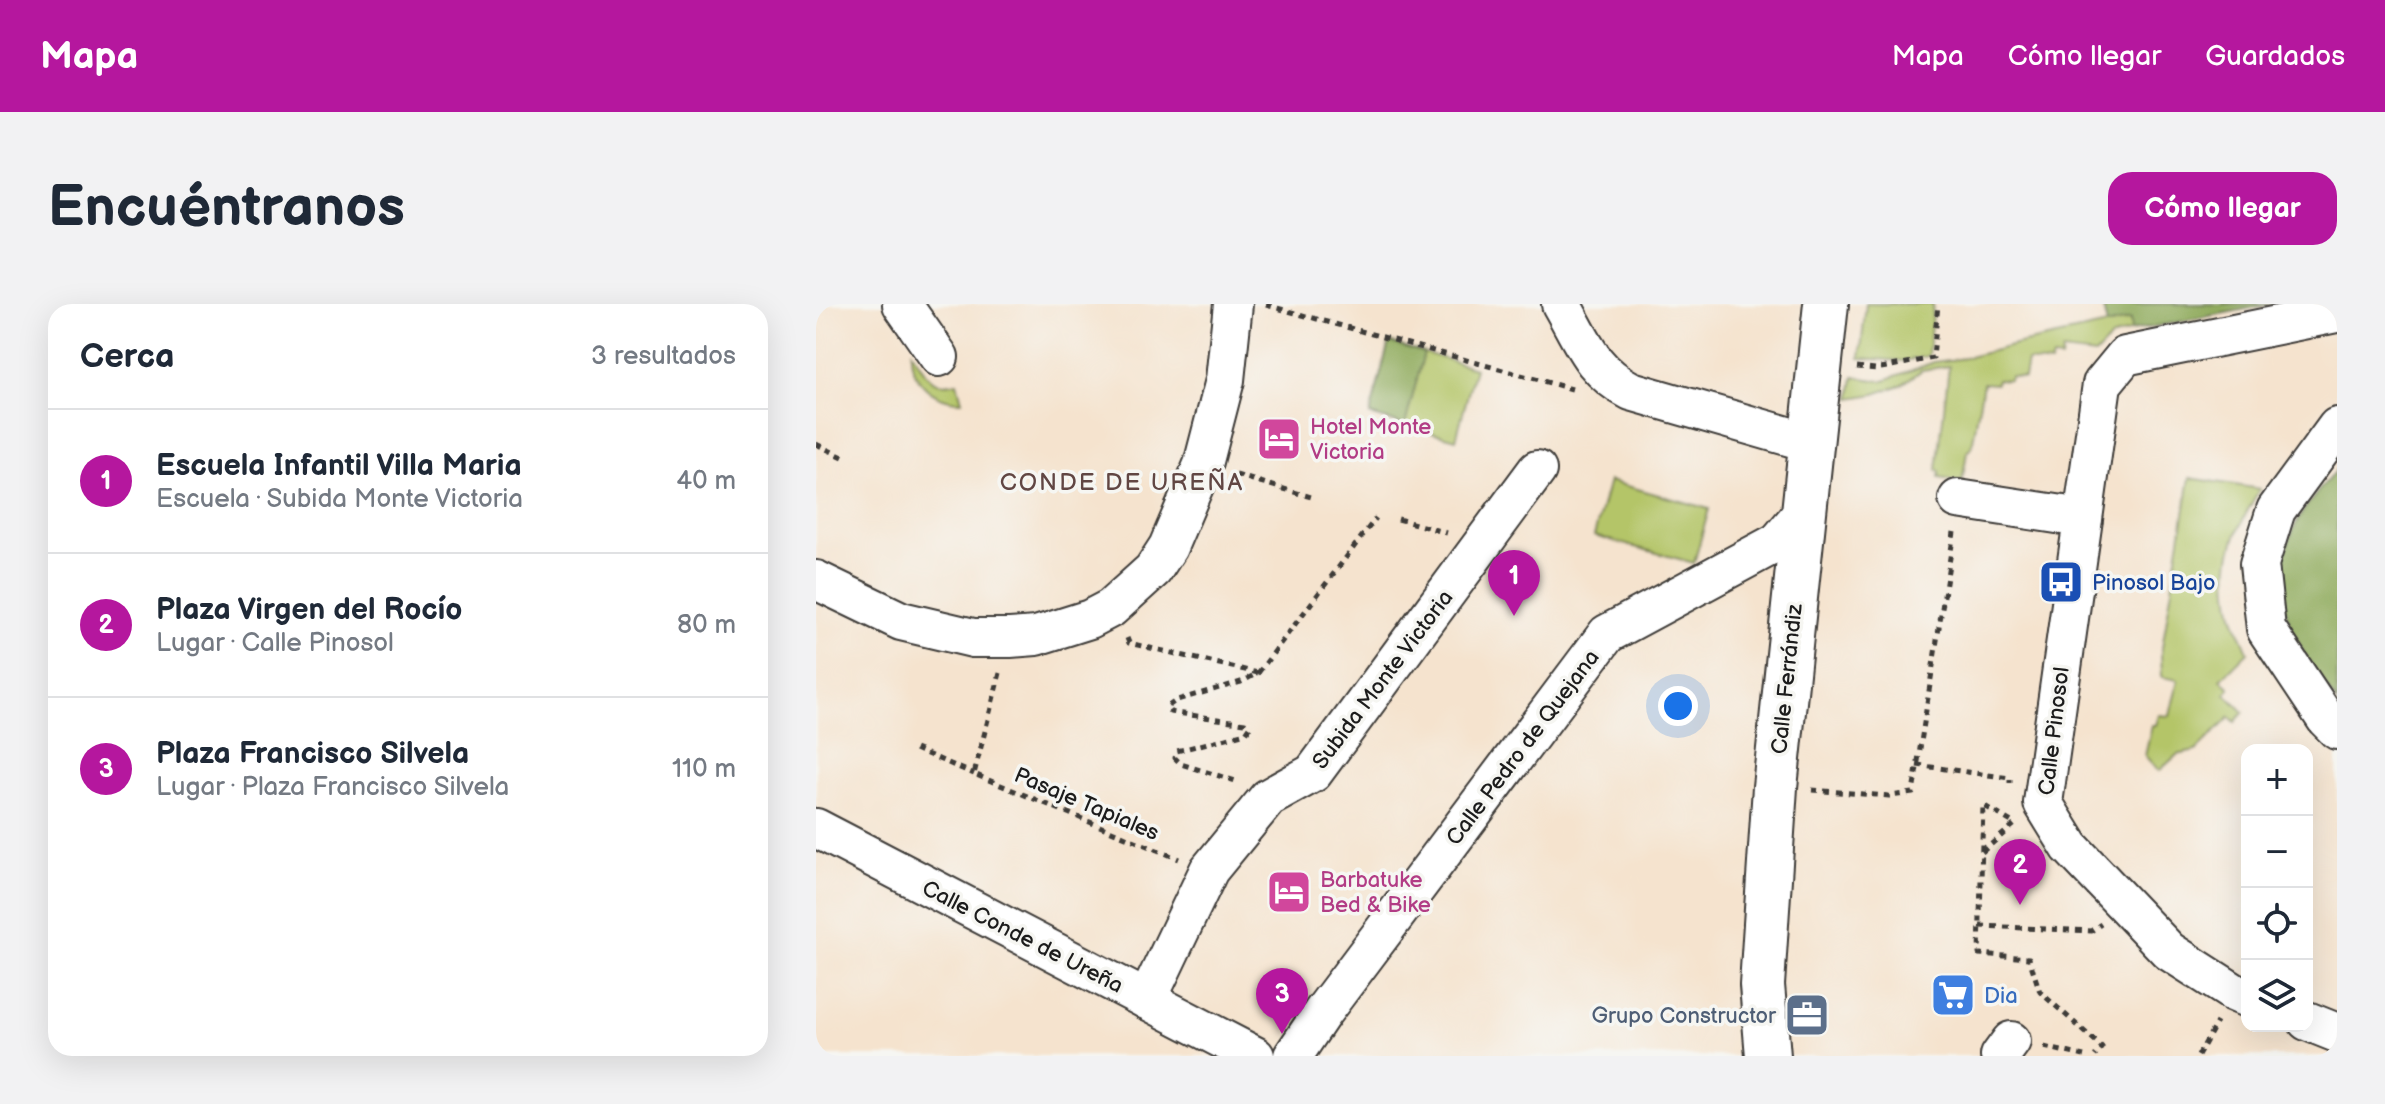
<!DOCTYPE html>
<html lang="es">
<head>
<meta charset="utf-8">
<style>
  body { margin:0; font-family:"Balsamiq Sans",sans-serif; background:#f2f2f3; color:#1f2937 }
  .controls { position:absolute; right:24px; bottom:24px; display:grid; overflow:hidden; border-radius:16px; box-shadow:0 8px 32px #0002 }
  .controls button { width:72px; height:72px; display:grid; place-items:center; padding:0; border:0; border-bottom:2px solid #e0e1e3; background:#fff; color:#1f2937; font:40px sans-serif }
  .you { position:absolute; left:862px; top:402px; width:28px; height:28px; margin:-20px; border:6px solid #fff; border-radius:50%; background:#1a73e8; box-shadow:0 0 0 12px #1a73e833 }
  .badge { display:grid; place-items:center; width:52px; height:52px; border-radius:50%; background:#b5179e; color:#fff; font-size:26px; font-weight:700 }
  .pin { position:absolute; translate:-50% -66px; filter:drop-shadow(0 2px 4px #0008) }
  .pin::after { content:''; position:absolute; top:42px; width:28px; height:24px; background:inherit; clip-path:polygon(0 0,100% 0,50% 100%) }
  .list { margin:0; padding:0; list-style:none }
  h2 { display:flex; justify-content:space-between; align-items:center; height:104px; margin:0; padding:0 32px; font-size:34px }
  h2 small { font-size:26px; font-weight:400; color:#747a83 }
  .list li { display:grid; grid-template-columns:52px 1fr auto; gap:24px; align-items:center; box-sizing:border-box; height:144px; padding:0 32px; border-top:2px solid #e0e1e3 }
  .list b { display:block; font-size:30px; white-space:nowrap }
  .list p { margin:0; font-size:26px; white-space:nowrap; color:#747a83 }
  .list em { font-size:26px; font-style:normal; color:#747a83 }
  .icon { flex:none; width:44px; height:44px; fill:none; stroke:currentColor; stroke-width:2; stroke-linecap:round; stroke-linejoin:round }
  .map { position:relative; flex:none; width:1521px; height:752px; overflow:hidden; border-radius:24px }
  header { display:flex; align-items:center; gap:48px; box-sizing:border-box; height:112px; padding:0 40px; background:#b5179e; color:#fff }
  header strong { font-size:38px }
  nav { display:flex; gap:44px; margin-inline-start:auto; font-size:28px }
  .intro { display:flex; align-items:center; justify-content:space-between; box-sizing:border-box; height:192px; padding:0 48px }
  h1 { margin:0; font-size:56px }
  .button { padding:20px 36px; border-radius:24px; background:#b5179e; color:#fff; font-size:28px; font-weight:700 }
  main { display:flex; gap:48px; padding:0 48px }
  aside { flex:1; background:#fff; border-radius:24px; box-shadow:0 8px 32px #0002 }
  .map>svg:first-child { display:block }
  .green { fill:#b4c568; stroke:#687042; stroke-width:2 }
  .forest { fill:#8faa5c; stroke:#56633c; stroke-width:2 }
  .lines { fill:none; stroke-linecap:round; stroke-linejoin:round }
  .minor-casing { stroke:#3d3a37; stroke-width:42 }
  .major-casing { stroke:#3d3a37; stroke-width:48 }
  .path { stroke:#3d3a37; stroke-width:5; stroke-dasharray:6 6; stroke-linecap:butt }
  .minor { stroke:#fff; stroke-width:38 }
  .major { stroke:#fff; stroke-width:44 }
  .labels { text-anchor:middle; stroke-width:7; stroke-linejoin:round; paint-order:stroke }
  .hotel-label { font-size:22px; fill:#b23c85; stroke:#f6f6f2; text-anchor:start }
  .transit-label { font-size:22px; fill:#164399; stroke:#f6f6f2; text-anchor:start }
  .street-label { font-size:22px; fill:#1c1c1c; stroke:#f6f6f2 }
  .shop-label { font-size:22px; fill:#366cbe; stroke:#f6f6f2; text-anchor:start }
  .service-label { font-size:22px; fill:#4e5e75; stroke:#f6f6f2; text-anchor:end }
  .neighbourhood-label { font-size:24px; letter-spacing:2px; fill:#614643; stroke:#f6f6f2 }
</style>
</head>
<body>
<header>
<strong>Mapa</strong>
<nav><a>Mapa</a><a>Cómo llegar</a><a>Guardados</a></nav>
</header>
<div class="intro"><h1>Encuéntranos</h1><a class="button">Cómo llegar</a></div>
<main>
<aside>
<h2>Cerca<small>3 resultados</small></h2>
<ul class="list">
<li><span class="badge">1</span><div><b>Escuela Infantil Villa Maria</b><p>Escuela · Subida Monte Victoria</p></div><em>40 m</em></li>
<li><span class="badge">2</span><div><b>Plaza Virgen del Rocío</b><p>Lugar · Calle Pinosol</p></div><em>80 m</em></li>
<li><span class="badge">3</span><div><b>Plaza Francisco Silvela</b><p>Lugar · Plaza Francisco Silvela</p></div><em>110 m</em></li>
</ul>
</aside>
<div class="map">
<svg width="1521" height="752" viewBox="0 0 1521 752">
  <rect width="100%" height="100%" fill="#f6f6f2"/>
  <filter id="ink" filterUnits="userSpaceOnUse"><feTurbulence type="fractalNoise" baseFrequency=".0125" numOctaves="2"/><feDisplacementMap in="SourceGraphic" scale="16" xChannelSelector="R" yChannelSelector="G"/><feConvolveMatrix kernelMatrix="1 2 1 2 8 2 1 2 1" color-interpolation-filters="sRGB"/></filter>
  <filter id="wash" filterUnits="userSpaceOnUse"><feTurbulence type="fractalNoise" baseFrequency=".006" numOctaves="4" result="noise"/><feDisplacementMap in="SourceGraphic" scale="32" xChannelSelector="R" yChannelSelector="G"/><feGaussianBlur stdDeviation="1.8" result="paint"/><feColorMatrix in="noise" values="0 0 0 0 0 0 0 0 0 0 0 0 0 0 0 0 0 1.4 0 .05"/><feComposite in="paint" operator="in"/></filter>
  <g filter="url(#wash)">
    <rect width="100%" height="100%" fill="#f5e3ce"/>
    <g class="green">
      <polygon points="1050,0 1117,0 1112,52 1088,57 1044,54"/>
      <polygon points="1315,16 1315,27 1295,34 1279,51 1246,47 1245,55 1236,54 1234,60 1211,57 1208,74 1194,72 1193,76 1181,75 1180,80 1167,79 1156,143 1151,148 1146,178 1123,174 1124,167 1121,166 1133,62 1106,66 1085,81 1059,90 1035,94 1038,73 1066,77 1118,58 1149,54 1203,40"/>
      <polygon points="573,38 659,64 640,135 554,111"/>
      <path d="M95 47C111 67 110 86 141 78L146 97C117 97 94 77 95 47Z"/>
      <path d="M1374 174 1444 185C1419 226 1405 257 1416 306 1419 320 1427 335 1432 348L1405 375 1414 384 1410 390 1428 408 1419 418 1414 413 1380 447 1361 451 1343 467 1329 452 1336 421H1340L1343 411 1354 412 1362 376 1346 373 1345 350Z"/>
      <polygon points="793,177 893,205 878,259 778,232"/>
    </g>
    <g class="forest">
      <polygon points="1286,0 1457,0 1315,27 1314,16 1291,22"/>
      <polygon points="573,38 608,49 589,121 554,111"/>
      <path d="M1521 165V399C1481 342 1447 295 1478 224 1487 203 1506 183 1521 165Z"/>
    </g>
  </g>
  <g filter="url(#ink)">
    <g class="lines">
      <g class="minor-casing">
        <g id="minor">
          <polyline points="86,0 123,53"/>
          <path d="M745 0C767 38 775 66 815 87L996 139"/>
          <polyline points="1521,123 1460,206 1443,260 1450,325 1510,415 1521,426"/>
          <polyline points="1142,195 1267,214"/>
          <polyline points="0,276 85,317 157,334 194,334 220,332 274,315 295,304 337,266 352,243 387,161 409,76 417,0"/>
          <polyline points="0,524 439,752"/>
          <polyline points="1431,694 1417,688 1353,647 1254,543 1227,499 1286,80 1309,52 1521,9"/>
          <polyline points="331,696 393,566 452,494 497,469 721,166"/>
          <polyline points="1491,717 1521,729"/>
          <polyline points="477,752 506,709 791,330 962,238 988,207"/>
          <polyline points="1184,752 1195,737"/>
        </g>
      </g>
      <g class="major-casing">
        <polyline id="major" points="952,752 946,681 959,483 1010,0"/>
      </g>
      <g class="path">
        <polyline points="450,1 756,85"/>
        <polyline points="1041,63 1060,65 1117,54 1122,0"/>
        <polyline points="0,140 29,154"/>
        <polyline points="420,171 495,193"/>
        <polyline points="582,215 631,229"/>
        <polyline points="311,334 313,339 442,369 425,378 361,396 351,403 354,408 429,419 434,423 430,429 361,447 359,454 365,460 423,478"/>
        <polyline points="184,369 158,470 363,555"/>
        <polyline points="442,369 560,214"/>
        <polyline points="99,445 158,470"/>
        <polyline points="1101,461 1194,474 1194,479"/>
        <polyline points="996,486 1073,492 1097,489 1138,228"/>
        <polyline points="1166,548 1199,520 1167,501 1163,650 1213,654 1224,688 1286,743 1279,752"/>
        <polyline points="1164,622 1275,627 1285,620"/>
        <polyline points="1228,743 1268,752"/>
        <polyline points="1382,752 1401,718"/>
      </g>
      <use href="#minor" class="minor"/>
      <use href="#major" class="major"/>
    </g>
  </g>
  <defs>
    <g id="hotel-square" transform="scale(2.3)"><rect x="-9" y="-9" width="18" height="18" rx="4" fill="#d1479c" stroke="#f6f6f2"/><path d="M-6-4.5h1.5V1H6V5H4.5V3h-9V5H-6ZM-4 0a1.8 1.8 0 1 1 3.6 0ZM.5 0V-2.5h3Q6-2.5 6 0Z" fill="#fff"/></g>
    <g id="bus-square" transform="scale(2.3)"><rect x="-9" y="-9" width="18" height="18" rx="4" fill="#1a4fb4" stroke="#f6f6f2"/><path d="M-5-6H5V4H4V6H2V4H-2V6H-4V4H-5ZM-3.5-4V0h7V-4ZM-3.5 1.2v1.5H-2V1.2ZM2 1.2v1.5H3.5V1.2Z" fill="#fff"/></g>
    <g id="supermarket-square" transform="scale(2.3)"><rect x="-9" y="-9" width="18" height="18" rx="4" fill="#3f7fe0" stroke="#f6f6f2"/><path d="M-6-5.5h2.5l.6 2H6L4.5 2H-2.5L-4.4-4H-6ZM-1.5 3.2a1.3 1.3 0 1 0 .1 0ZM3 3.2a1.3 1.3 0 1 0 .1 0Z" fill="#fff"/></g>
    <g id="office-square" transform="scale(2.3)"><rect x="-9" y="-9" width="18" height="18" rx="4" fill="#5c6f8a" stroke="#f6f6f2"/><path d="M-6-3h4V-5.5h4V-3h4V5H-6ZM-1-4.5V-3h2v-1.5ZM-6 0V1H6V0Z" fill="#fff"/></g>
  </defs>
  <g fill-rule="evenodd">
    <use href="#hotel-square" x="463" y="135"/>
    <use href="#bus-square" x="1245" y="278"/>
    <use href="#hotel-square" x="473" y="588"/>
    <use href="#supermarket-square" x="1137" y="691"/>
    <use href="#office-square" x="991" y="711"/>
  </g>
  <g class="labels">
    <g class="hotel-label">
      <text x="494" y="130">Hotel Monte<tspan x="494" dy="25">Victoria</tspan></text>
      <text x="504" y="583">Barbatuke<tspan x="504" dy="25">Bed &amp; Bike</tspan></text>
    </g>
    <g class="transit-label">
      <text x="1276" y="286">Pinosol Bajo</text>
    </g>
    <g class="street-label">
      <text transform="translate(566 375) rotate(-53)" y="8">Subida Monte Victoria</text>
      <text transform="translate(970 375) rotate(-84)" y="8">Calle Ferrándiz</text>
      <text transform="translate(1237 427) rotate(-83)" y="8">Calle Pinosol</text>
      <text transform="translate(706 443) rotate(-53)" y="8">Calle Pedro de Quejana</text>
      <text transform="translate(271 499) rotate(23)" y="8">Pasaje Tapiales</text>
      <text transform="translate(207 632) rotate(27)" y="8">Calle Conde de Ureña</text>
    </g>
    <g class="shop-label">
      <text x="1168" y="699">Dia</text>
    </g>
    <g class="service-label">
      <text x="960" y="719">Grupo Constructor</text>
    </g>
    <g class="neighbourhood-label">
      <text x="306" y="186">CONDE DE UREÑA</text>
    </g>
  </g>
</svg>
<div class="controls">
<button>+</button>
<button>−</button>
<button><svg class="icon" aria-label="locate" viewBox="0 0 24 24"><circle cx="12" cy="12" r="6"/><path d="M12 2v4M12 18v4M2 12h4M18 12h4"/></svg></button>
<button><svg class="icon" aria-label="layers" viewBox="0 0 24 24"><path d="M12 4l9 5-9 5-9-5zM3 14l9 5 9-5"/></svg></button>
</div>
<div class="you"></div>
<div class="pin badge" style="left:698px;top:312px">1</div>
<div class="pin badge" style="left:1204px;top:601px">2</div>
<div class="pin badge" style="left:466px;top:730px">3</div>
</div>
</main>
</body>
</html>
